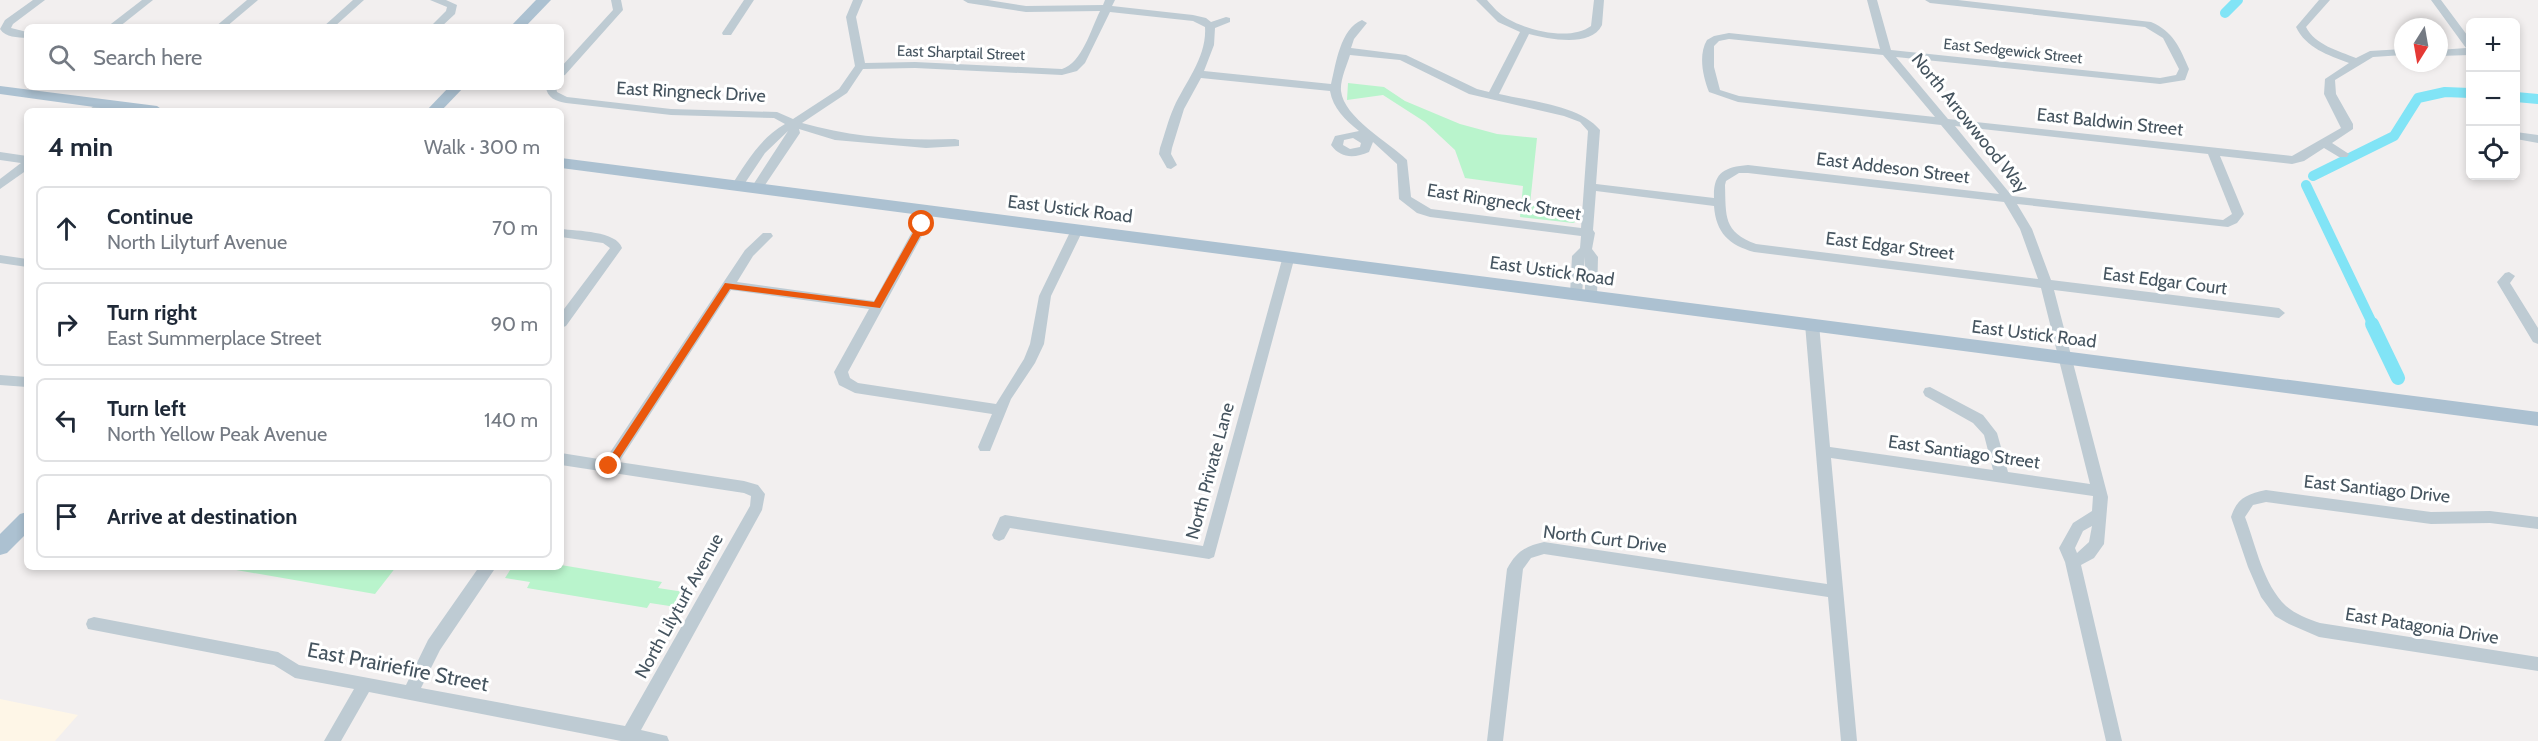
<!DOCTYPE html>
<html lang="en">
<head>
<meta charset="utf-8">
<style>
  body { margin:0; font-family:Cabin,sans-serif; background:#f6f6f7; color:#1f2937 }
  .controls { position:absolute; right:18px; top:18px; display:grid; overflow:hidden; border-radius:9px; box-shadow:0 3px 9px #0003 }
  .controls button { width:54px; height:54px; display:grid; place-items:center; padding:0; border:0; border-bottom:2px solid #e0e1e3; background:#fff; color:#1f2937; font:30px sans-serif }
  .compass { position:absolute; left:2394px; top:18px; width:54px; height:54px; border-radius:50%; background:#fff; box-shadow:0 3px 9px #0003; rotate:191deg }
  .stop { position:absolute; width:18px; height:18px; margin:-14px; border:4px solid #ea580c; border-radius:50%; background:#fff }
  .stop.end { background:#ea580c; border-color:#fff; box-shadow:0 2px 6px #0008 }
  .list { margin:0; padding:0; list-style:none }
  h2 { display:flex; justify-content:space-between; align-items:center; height:78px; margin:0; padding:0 24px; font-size:26px }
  h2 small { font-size:20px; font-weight:400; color:#747a83 }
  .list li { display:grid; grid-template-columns:39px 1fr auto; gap:18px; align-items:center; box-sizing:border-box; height:84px; margin:0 12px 12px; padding:0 12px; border:2px solid #e0e1e3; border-radius:9px }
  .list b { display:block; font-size:22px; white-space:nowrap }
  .list p { margin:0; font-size:20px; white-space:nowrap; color:#747a83 }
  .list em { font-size:20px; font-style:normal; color:#747a83 }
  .icon { flex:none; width:33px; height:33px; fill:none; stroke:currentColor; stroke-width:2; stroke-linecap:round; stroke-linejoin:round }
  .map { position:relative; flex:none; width:2538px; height:741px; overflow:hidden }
  .search { position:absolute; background:#fff; box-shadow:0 3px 9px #0003; left:24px; top:24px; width:540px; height:66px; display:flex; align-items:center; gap:15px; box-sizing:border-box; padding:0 21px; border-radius:9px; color:#747a83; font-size:22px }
  .panel { position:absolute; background:#fff; box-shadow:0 3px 9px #0003; left:24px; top:108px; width:540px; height:462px; border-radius:9px }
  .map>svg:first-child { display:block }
  .commercial { fill:#fef6e7 }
  .green { fill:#b9f4cc }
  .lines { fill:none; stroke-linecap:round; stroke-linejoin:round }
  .canal-far1 { stroke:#81e4f6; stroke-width:10 }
  .canal { stroke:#81e4f6; stroke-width:14 }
  .minor { fill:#becbd3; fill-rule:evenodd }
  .major { fill:#acc1d1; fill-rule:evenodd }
  .route { fill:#ea580c }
  .labels { text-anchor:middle; stroke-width:6; stroke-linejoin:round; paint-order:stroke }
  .far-street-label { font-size:15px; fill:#45545f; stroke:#fff }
  .street-label { font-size:18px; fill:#45545f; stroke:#fff }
  .near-street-label { font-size:21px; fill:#45545f; stroke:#fff }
</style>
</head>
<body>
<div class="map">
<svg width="2538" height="741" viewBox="0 0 2538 741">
  <rect width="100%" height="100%" fill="#f2efef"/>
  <polygon class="commercial" points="0,699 78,715 55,741 0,741"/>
  <g class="green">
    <polygon points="1348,83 1384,87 1405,101 1460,124 1497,134 1537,138 1530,204 1580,210 1580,220 1573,223 1520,217 1523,186 1465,178 1455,150 1425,122 1383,95 1347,100"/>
    <polygon points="561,565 662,582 658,588 684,592 676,607 650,603 647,608 527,588 530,582 505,578 512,567"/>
    <polygon points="219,567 245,567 263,570 266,567 396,567 375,594"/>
  </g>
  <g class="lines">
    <g class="canal-far1">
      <polyline points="2225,13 2238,0"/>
      <polyline points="2516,97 2538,99"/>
      <polyline points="2313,176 2394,136 2418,98 2445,92 2470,93"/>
      <polyline points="2306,185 2373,325"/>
    </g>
    <polyline class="canal" points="2372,324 2398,378"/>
    <g class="minor">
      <path d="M33 0H45L13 24 11 28 27 32V38C17 37 6 38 0 29L5 20Z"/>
      <polygon points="142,0 153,0 119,27 107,27"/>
      <polygon points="247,0 258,0 226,27 215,27"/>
      <polygon points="353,0 364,0 334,27 323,27"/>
      <polygon points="430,0 446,0 457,5 455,14 441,27 430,27 446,11 447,7"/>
      <polygon points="611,0 621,0 623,10 565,75 561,76 561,67 613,10"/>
      <polygon points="744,0 754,0 731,35 723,35 722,33"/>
      <path d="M853 0H863L856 17 865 63 915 62 1062 69C1082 63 1091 29 1100 11L1026 12 968 3 963 0H988L1026 6 1103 5 1105 0H1115L1112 6 1193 15 1206 18 1211 22 1226 17 1230 18V22L1215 28 1214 45 1204 71 1331 84C1336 64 1340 29 1362 20L1367 23 1354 39 1351 48 1406 55 1477 89 1489 92 1520 32 1498 22 1476 0H1487C1493 7 1500 15 1508 19 1529 31 1571 41 1591 26L1594 0H1604L1602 25C1591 48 1549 39 1529 34L1499 94C1529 101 1580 105 1600 130L1596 184 1714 198C1713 173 1724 167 1748 165L1999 194 1941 125 1738 102 1709 92C1703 77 1698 55 1707 40L1714 36 1729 33 1880 49 1867 0H1877L1891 50 2160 78 2176 75 2179 69 2163 38 2145 27 1930 3 1925 0H1958L2151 22C2173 31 2180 48 2189 69L2185 80 2160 84 1896 57 1948 119 2292 156 2341 128 2324 94 2325 79 2349 63C2328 55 2306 48 2296 27L2319 0H2330L2306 27C2315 45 2339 51 2356 58L2370 51 2403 49V55L2373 57 2335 80 2336 94 2353 124V129L2332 143 2349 154 2347 157H2339L2324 148 2304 161 2292 164 2220 156 2244 214 2237 223 2228 227 2017 204 2032 229 2051 280 2279 308 2285 313 2279 318 2054 290 2108 497 2104 544 2094 558 2081 565 2122 741H2106L2065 562 2059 548 2073 523 2092 511 2093 496 1831 458 1857 741H1841L1828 597 1544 554 1531 558 1523 569 1503 741H1487L1507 569C1516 552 1525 546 1544 542L1827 584 1805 324 1807 321H1817L1819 324 1830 447 1993 470 1984 435 1973 423 1925 396 1923 392 1925 388 1930 387 1983 415 1997 433 2008 472 2090 484 2041 288 1754 252C1729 245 1716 233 1714 206L1596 191 1593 230 1595 233 1592 249 1598 257 1597 296 1591 300 1585 296V257L1582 294 1581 297H1571L1570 294 1572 256 1580 248 1581 236 1430 217 1417 213 1399 199 1397 164 1373 142 1369 152C1355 158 1341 159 1331 145L1335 136 1359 131C1345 120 1333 108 1330 91L1201 78 1184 109 1172 148 1171 154 1177 165 1171 169 1167 168 1159 154 1160 148C1165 134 1168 120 1174 107 1186 81 1207 57 1205 27L1193 21 1110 12 1085 63 1077 71 1062 75 915 68 863 69 847 93 802 123C851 137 904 141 955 139L959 140V146L926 148 835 140 799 129 800 133 761 191 757 192 751 188 788 131 765 153 741 189H733L731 186C746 163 760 138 785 124L774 118 671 115 566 103C556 101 547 98 546 87H556L557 92 567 97 671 109 777 112 793 119 839 89 855 66 846 17ZM1729 39 1883 55 1935 117 1739 96 1720 90 1714 67V46L1719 41ZM1350 55 1400 60 1469 94 1564 116 1580 122 1588 131 1581 228 1431 209 1411 197 1407 160C1389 142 1344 118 1341 91 1340 80 1347 65 1350 55ZM1955 126 2208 154 2232 214 2223 220 2012 196ZM1353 138 1361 143 1360 147 1350 149 1343 145 1344 140ZM1739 173H1748L2004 202 2020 229 2038 279 1756 244C1723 232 1726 216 1725 185L1726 181ZM2092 526 2089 542 2077 553 2075 548 2083 531Z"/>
      <polygon points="2431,0 2441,0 2470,39 2470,55 2439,56 2439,50 2466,48"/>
      <polygon points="101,101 107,104 100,111 87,111"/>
      <polygon points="2516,132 2538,135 2538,143 2516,139"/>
      <polygon points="0,152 27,156 27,170 0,189 0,179 21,163 0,160"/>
      <polygon points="930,206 936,210 848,372 850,378 858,383 996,404 1024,359 1030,344 1039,296 1071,230 1077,226 1083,230 1051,296 1044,344 1035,363 1011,399 990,451 980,451 978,447 992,414 855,393 839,385 834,372 869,309 731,290 619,462 744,481 758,485 765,494 762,510 641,730 667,736 669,741 621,741 369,692 341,741 324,741 354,689 295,678 274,665 88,629 86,624 88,619 94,617 278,652 299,665 406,685 428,640 479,567 496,567 440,650 421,688 625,726 750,506 751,496 744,493 561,465 561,453 605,460 745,250 763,233 771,233 773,236 753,256 737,282 874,301 924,210"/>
      <path d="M561 229C577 231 617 231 622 248L566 326 561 328V313L610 248 603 243 561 237Z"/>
      <polygon points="1289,252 1295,256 1214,557 1209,559 1010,528 1004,539 999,541 994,539 992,535 1000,517 1005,515 1203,546 1283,256"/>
      <polygon points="0,255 27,259 27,267 0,263"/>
      <polygon points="2509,272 2515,276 2510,283 2538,328 2538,344 2533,342 2497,282 2505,273"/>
      <polygon points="0,375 27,377 27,387 0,385"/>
      <path d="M2266 490 2431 512 2490 511 2538 517V529L2490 523 2431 524 2266 502 2253 505 2245 517C2256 546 2263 584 2286 606 2295 614 2308 619 2320 623L2538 657V671L2319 637 2289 624 2275 616 2261 597 2248 567 2231 517C2237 498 2247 494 2266 490Z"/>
    </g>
    <g class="major">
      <polygon points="536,0 551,0 525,27 510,27"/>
      <polygon points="0,86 157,106 164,111 123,111 0,94"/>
      <polygon points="449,87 464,87 441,111 426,111"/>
      <polygon points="561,158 2538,412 2538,426 561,168"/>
      <polygon points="27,512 27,533 7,553 0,555 0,534 20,514"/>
    </g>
  </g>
  <polygon class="route" points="922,221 927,224 880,308 730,289 613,468 606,468 606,463 725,283 874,302 918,224"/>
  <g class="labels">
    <g class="far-street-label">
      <text transform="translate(2013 51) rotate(6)" y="5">East Sedgewick Street</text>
      <text transform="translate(961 53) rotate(2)" y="5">East Sharptail Street</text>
    </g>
    <g class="street-label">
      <text transform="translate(691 92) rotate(3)" y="6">East Ringneck Drive</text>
      <text transform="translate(2110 122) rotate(6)" y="6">East Baldwin Street</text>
      <text transform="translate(1970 123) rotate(51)" y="6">North Arrowwood Way</text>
      <text transform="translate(1893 168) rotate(7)" y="6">East Addeson Street</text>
      <text transform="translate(1504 202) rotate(9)" y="6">East Ringneck Street</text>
      <text transform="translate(1070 209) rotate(7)" y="6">East Ustick Road</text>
      <text transform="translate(1890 246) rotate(7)" y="6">East Edgar Street</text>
      <text transform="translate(1552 271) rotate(8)" y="6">East Ustick Road</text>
      <text transform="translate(2165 281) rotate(7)" y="6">East Edgar Court</text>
      <text transform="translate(2034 334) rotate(7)" y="6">East Ustick Road</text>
      <text transform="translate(1964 452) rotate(8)" y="6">East Santiago Street</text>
      <text transform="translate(1210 471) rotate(-75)" y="6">North Private Lane</text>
      <text transform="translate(2377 489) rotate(6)" y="6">East Santiago Drive</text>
      <text transform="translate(1605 539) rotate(7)" y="6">North Curt Drive</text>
      <text transform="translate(679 606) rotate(-61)" y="6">North Lilyturf Avenue</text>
      <text transform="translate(2422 626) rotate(9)" y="6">East Patagonia Drive</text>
    </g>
    <g class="near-street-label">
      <text transform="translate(398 667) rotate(11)" y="7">East Prairiefire Street</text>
    </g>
  </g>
</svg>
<div class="controls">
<button>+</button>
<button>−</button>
<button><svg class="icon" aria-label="locate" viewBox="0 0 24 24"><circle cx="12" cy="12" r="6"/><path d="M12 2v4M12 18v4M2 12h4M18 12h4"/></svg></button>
</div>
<svg class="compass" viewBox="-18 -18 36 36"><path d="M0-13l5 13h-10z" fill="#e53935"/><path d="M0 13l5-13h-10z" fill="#747a83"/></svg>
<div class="stop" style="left:922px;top:224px"></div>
<div class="stop end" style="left:609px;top:466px"></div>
<div class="search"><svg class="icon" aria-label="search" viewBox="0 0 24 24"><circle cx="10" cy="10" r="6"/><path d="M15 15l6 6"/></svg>Search here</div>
<section class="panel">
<h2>4 min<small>Walk · 300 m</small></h2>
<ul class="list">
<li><svg class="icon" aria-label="ahead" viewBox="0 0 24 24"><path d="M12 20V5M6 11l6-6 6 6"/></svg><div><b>Continue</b><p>North Lilyturf Avenue</p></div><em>70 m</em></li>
<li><svg class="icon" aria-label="right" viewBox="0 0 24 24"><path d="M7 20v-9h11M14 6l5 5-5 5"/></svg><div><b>Turn right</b><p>East Summerplace Street</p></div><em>90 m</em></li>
<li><svg class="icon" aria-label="left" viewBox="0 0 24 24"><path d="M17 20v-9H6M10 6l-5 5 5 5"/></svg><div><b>Turn left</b><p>North Yellow Peak Avenue</p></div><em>140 m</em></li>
<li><svg class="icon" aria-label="arrive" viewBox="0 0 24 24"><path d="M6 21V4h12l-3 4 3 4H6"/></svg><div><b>Arrive at destination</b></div></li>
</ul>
</section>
</div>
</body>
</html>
